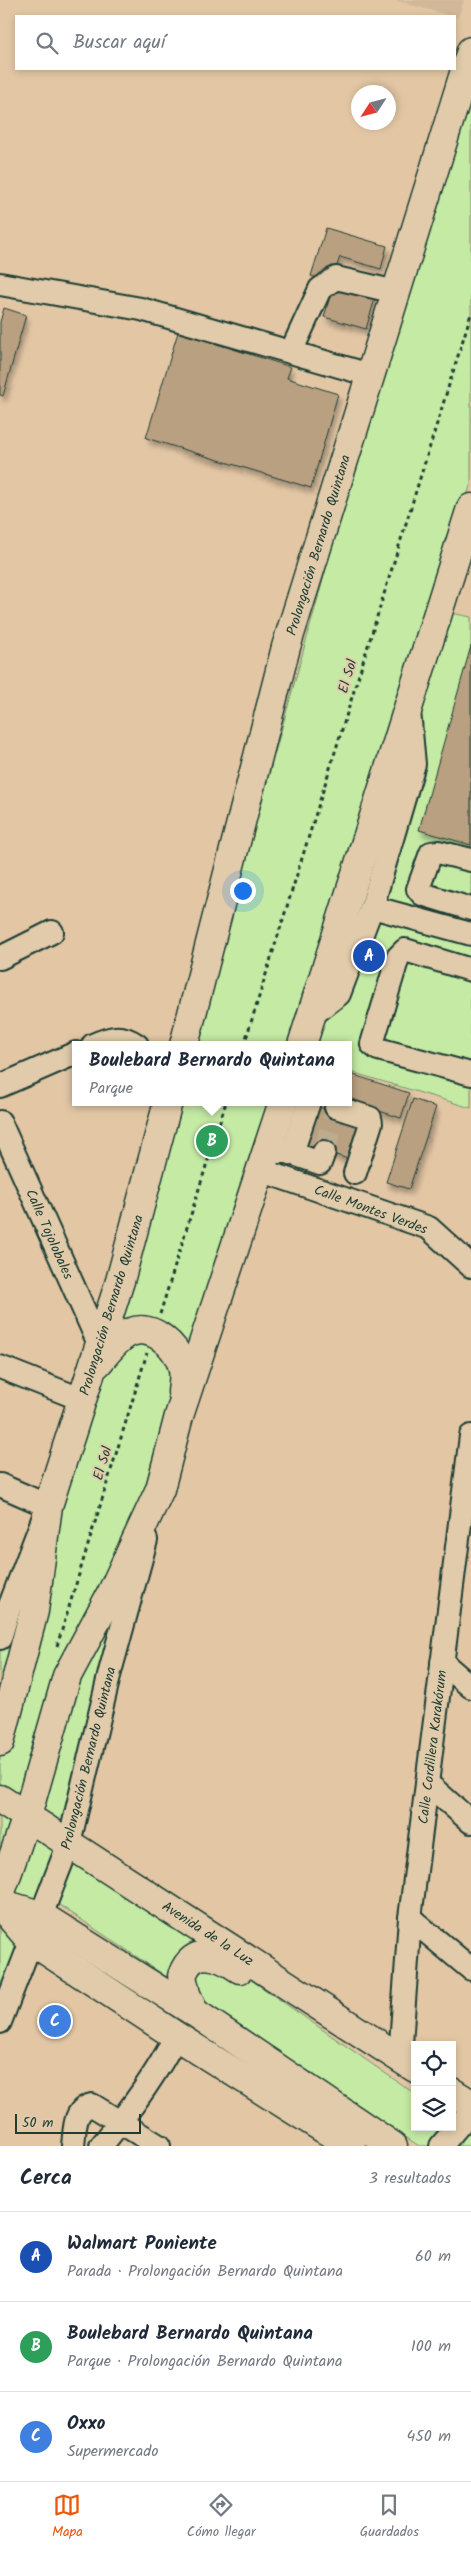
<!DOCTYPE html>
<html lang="es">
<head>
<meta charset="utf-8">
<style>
  body { margin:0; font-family:Kalam,sans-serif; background:#f6f6f7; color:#1f2937 }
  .controls { position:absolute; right:15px; bottom:15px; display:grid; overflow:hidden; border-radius:0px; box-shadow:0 2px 8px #0003 }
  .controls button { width:45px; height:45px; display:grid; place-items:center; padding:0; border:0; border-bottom:1px solid #e0e1e3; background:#fff; color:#1f2937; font:25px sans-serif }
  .compass { position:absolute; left:351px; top:85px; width:45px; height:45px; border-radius:50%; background:#fff; box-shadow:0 2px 8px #0003; rotate:234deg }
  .scale { position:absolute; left:15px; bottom:12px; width:126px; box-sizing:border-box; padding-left:5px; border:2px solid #1f3d34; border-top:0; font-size:14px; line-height:18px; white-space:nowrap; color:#1f3d34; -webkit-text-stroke:4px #e1cbaa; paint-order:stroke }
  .you { position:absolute; left:242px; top:890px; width:18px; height:18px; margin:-12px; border:4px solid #fff; border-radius:50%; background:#1a73e8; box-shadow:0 0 0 8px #1a73e833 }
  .badge { display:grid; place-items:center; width:32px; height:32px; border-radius:50%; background:#ea580c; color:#fff; font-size:16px; font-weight:700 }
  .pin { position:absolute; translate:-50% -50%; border:2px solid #fff; box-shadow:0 1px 5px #0006 }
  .popup { position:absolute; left:72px; top:1041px; width:280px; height:65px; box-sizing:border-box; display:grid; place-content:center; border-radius:0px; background:#fff; filter:drop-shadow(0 1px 4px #0005); font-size:16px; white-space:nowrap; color:#747a83 }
  .popup b { font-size:19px; color:#1f2937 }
  .popup::after { content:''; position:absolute; left:50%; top:100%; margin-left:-10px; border:10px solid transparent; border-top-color:#fff }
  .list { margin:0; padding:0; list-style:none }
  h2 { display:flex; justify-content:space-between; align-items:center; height:65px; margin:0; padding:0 20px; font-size:21px }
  h2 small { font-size:16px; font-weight:400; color:#747a83 }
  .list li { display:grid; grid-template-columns:32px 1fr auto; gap:15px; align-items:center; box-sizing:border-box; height:90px; padding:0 20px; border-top:1px solid #e0e1e3 }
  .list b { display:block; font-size:19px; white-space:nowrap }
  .list p { margin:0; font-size:16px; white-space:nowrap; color:#747a83 }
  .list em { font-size:16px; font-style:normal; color:#747a83 }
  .icon { flex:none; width:28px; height:28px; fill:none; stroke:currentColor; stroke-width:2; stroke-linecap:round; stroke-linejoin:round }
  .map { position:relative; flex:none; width:471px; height:2146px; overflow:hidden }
  .search { position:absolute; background:#fff; box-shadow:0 2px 8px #0003; left:15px; right:15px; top:15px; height:55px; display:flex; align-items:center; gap:12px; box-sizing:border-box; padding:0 18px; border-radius:0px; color:#747a83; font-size:19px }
  .sheet { height:335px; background:#fff }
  nav { display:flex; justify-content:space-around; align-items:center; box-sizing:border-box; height:70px; border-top:1px solid #e0e1e3; background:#fff; font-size:14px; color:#747a83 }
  nav a { display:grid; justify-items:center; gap:2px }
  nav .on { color:#ea580c }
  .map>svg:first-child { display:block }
  .built { fill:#d2b898 }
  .green { fill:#c4eaa4; stroke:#72946c }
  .building { fill:#b9a081; stroke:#1f3d34; filter:url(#shadow) }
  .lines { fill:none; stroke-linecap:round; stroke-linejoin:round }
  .minor-tunnel { stroke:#bcab8e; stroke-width:22; stroke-dasharray:22 11; stroke-linecap:butt }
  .minor-casing { stroke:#1f3d34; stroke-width:26 }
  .major-casing { stroke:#1f3d34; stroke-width:31 }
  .path { stroke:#1f3d34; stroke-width:3; stroke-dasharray:4 4; stroke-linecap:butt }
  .minor { stroke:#e1cbaa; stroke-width:22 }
  .major { stroke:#e1cbaa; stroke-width:28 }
  .labels { text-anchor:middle; stroke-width:4; stroke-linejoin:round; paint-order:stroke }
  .street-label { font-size:14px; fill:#1f3d34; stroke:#e1cbaa }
</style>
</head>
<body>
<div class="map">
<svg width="471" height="2146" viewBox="0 0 471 2146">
  <defs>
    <filter id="shadow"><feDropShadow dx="3" dy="5.5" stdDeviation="2.5" flood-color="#0004"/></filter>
  </defs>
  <rect width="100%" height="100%" fill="#e3c7a5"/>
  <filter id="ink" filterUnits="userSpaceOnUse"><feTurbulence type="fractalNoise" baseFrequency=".02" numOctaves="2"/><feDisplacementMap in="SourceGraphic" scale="10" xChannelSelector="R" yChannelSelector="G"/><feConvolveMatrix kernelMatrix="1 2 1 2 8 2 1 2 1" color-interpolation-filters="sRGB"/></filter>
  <g filter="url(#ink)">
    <polygon class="built" points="394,0 464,0 458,18"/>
    <g class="green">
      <polygon points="471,84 471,483 432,609 471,617 471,1108 348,1071 348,1045 194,1045 377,385"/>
      <polygon points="178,1102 270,1102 216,1266 73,1856 415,2094 415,2127 452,2127 452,2120 471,2133 471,2146 419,2146 55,1902 0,2008 0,1622"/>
    </g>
    <g class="building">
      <polygon points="326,228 387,246 381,269 340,257 335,271 327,268 324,280 311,276"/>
      <polygon points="334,283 376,295 366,329 324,317"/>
      <polygon points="4,308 26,315 3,396 0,395 0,322"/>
      <polygon points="178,332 291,367 287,378 338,394 311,488 146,438"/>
      <polygon points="471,646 471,845 419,830"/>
      <polygon points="348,1073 409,1093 401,1118 348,1101"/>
      <polygon points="413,1099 436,1107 409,1189 386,1182"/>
      <polygon points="316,1106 361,1121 348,1159 303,1144"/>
    </g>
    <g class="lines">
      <polyline class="minor-tunnel" points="324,1152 335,1113"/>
      <g class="minor-casing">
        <g id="minor">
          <polyline points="0,284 141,309 370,375"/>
          <polyline points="291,352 320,289 336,278 396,292"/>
          <polyline points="471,860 438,852 431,853 418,889 422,894 471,909"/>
          <polyline points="372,907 471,934"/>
          <polyline points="0,958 52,932"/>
          <polyline points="471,970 405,950 398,957 372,1044 378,1049 471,1074"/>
          <polyline points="311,1016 339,994 372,907 414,764 409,711"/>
          <path d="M93 1045C110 1037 121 1034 137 1045"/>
          <polyline points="0,1086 76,1053"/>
          <polyline points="336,1107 370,1118 371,1123 355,1173"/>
          <polyline points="0,1122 100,1346"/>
          <polyline points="266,1152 288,1152 320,1163 324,1152"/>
          <polyline points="292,1153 309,1102"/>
          <polyline points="260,1170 429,1228 471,1266"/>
          <polyline points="0,1367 83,1400"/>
          <polyline points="0,1485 48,1506 9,1608 0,1638"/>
          <polyline points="442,1662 471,1687"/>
          <polyline points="427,1783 471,1822"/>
          <polyline points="410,1918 471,1969"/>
          <polyline points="0,2022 69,1843 110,1672 146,1540"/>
          <polyline points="400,2058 410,1918 471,1436"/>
          <path d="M73 2146C75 2130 73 2109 92 2105L159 2146"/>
          <path d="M101 2146C129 2112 156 2075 176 2036"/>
          <polyline points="441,2146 471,2111"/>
        </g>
      </g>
      <g class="major-casing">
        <g id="major">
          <polyline points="184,1045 286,647 471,51"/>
          <polyline points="302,1045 471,508"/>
          <path d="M97 1364C106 1354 117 1337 131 1332 153 1324 176 1346 182 1365 185 1374 183 1383 182 1392"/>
          <polyline points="0,1742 34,1611 48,1506 120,1281 168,1102"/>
          <polyline points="0,1799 415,2068"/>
          <polyline points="0,1895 27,1816 67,1676 112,1592 160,1489 179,1416 283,1102"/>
          <polyline points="0,1903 40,1915 194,2012 393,2146"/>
          <polyline points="0,1905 30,1940 176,2036 351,2146"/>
          <path d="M194 2012 186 1994 182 1976C193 1944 219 1955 240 1969"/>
          <polyline points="452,2092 471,2104"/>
        </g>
      </g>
      <g class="path">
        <polyline points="244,1045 471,314"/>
        <polyline points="160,1314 226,1102"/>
        <polyline points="57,1646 147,1353"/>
      </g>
      <use href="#minor" class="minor"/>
      <use href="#major" class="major"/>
    </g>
  </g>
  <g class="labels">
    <g class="street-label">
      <text transform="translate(318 545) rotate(-73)" y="5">Prolongación Bernardo Quintana</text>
      <text transform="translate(347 676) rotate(-73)" y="5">El Sol</text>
      <text transform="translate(371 1209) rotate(20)" y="5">Calle Montes Verdes</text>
      <text transform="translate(50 1234) rotate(66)" y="5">Calle Tojolobales</text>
      <text transform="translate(111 1305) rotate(-73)" y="5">Prolongación Bernardo Quintana</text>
      <text transform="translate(102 1463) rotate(-73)" y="5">El Sol</text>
      <text transform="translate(432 1747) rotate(-83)" y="5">Calle Cordillera Karakórum</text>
      <text transform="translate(88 1758) rotate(-76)" y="5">Prolongación Bernardo Quintana</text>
      <text transform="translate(208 1933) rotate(33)" y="5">Avenida de la Luz</text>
    </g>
  </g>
</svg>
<div class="controls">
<button><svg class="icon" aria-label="locate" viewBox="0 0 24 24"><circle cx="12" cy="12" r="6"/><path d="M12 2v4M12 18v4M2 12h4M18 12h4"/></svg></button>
<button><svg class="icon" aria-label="layers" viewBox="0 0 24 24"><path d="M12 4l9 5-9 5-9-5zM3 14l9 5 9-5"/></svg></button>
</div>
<svg class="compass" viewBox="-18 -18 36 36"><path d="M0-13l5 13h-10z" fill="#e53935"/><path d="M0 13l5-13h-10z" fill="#747a83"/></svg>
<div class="scale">50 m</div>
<div class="you"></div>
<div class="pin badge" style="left:369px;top:956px;background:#1a4fb4">A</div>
<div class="pin badge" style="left:212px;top:1141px;background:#2e9e5b">B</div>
<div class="popup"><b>Boulebard Bernardo Quintana</b>Parque</div>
<div class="pin badge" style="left:55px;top:2021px;background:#3f7fe0">C</div>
<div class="search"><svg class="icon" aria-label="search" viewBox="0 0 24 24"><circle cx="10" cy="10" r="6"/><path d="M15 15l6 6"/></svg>Buscar aquí</div>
</div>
<section class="sheet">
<h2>Cerca<small>3 resultados</small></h2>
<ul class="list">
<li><span class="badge" style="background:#1a4fb4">A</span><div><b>Walmart Poniente</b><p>Parada · Prolongación Bernardo Quintana</p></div><em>60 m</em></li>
<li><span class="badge" style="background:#2e9e5b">B</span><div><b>Boulebard Bernardo Quintana</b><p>Parque · Prolongación Bernardo Quintana</p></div><em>100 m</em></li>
<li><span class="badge" style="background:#3f7fe0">C</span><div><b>Oxxo</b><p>Supermercado</p></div><em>450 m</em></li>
</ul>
</section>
<nav>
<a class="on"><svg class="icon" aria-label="map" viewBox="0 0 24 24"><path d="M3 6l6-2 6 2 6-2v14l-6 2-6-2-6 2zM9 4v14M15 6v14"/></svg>Mapa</a>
<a><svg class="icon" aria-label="directions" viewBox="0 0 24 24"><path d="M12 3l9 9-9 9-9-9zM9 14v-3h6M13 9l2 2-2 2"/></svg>Cómo llegar</a>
<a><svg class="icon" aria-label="saved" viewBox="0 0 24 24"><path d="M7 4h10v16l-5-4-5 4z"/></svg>Guardados</a>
</nav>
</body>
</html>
